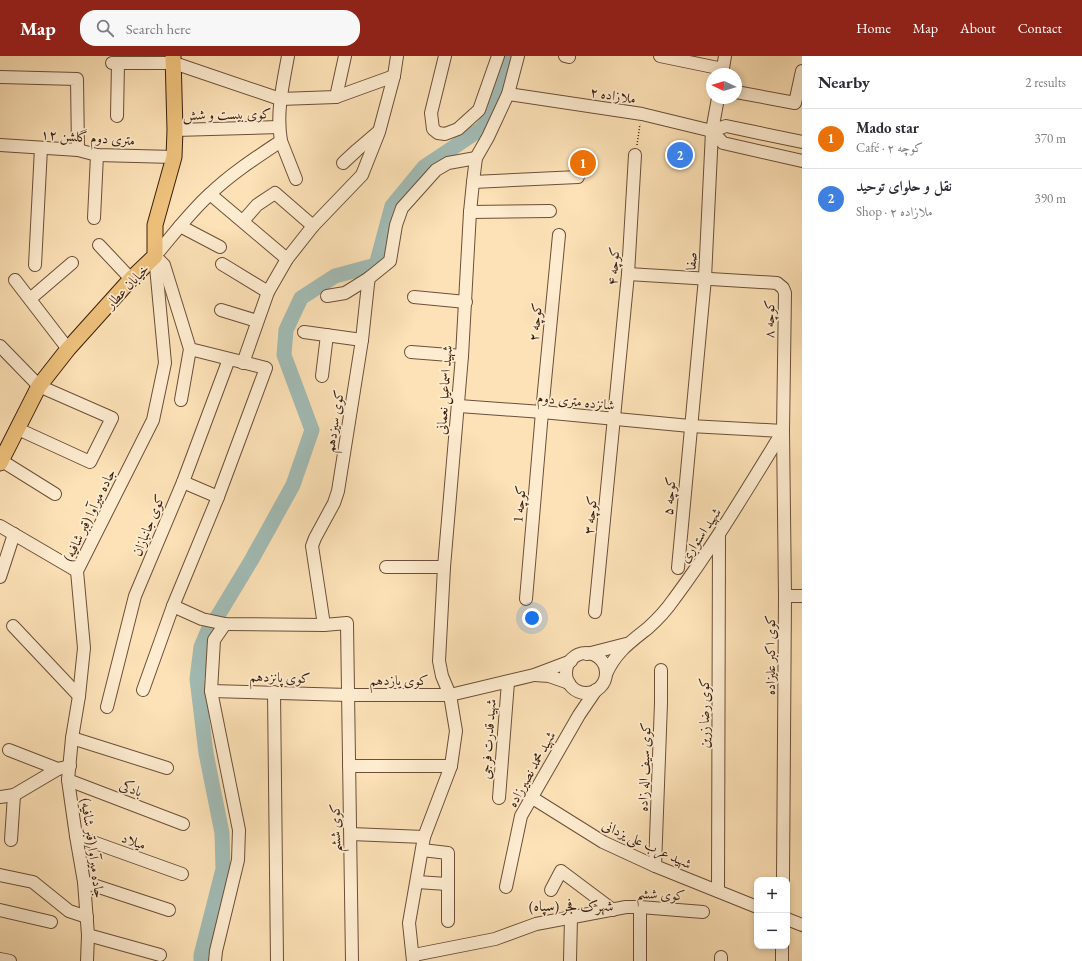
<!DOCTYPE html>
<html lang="en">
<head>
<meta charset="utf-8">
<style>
  body { margin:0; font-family:"EB Garamond",Amiri,serif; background:#f7f7f7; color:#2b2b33 }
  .controls { position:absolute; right:12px; bottom:12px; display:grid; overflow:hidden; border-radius:8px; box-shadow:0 2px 6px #0003 }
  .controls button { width:36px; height:36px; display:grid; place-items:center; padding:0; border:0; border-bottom:1px solid #e1e1e2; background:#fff; color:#2b2b33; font:20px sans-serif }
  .compass { position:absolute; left:706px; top:12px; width:36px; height:36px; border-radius:50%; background:#fff; box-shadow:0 2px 6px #0003; rotate:274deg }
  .you { position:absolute; left:532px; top:562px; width:14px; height:14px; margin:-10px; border:3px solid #fff; border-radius:50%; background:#1a73e8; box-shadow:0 0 0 6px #1a73e833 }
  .badge { display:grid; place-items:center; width:26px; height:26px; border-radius:50%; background:#8f2418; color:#fff; font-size:13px; font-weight:700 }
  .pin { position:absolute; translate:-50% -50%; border:2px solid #fff; box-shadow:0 1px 4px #0006 }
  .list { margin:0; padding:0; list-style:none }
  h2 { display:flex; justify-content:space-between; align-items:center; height:52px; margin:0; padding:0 16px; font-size:17px }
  h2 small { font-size:13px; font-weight:400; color:#7c7c81 }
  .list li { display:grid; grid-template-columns:26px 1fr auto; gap:12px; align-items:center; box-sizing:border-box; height:60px; padding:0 16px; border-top:1px solid #e1e1e2 }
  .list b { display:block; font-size:15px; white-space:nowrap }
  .list p { margin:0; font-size:13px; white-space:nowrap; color:#7c7c81 }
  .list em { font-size:13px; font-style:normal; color:#7c7c81 }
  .icon { flex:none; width:22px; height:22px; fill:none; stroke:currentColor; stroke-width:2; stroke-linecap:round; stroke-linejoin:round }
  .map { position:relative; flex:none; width:802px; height:905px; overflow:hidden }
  header { display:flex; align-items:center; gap:24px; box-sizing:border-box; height:56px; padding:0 20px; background:#8f2418; color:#fff }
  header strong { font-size:19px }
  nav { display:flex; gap:22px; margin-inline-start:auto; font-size:14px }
  .search { width:280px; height:36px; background:#f7f7f7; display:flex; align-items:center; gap:10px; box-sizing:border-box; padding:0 14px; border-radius:16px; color:#7c7c81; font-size:15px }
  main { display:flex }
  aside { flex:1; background:#fff }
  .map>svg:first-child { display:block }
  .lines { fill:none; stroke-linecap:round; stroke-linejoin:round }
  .river { stroke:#a2bcb6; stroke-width:15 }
  .minor-casing { stroke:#6b4f38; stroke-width:14 }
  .major-casing { stroke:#3a1e0d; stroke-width:17 }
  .path { stroke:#3a1e0d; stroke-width:1.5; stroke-dasharray:1 2; stroke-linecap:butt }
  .minor { stroke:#feecd0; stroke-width:12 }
  .major { stroke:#eec17c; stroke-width:15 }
  .labels { text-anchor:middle; stroke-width:3.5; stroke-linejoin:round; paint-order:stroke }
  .street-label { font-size:14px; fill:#3a1e0d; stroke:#feecd0 }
  .neighbourhood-label { font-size:15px; fill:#3a1e0d; stroke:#feecd0 }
</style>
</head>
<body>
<header>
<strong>Map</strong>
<div class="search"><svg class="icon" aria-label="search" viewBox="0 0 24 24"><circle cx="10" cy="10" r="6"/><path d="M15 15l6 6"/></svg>Search here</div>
<nav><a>Home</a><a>Map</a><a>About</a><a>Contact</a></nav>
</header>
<main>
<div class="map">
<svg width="802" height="905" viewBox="0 0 802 905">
  <rect width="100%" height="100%" fill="#fde2b7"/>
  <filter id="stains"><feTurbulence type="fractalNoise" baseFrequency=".005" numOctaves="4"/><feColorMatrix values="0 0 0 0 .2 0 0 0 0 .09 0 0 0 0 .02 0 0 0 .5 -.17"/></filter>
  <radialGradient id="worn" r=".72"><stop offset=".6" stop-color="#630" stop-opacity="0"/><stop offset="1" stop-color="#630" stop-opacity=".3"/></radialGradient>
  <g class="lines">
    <polyline class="river" points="201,905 201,899 223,813 222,777 206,697 197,623 201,591 209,572 217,561 252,503 293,429 312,374 284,299 286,274 301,242 335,220 376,209 392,150 424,111 481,73 490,62 505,0"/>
    <g class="minor-casing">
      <g id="minor">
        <polyline points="445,0 431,57 433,73 438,77 445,78 458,73 479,54 498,0"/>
        <polyline points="565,0 569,1"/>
        <polyline points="660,0 723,13"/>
        <polyline points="112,7 174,7 280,43 336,41 394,20"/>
        <polyline points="722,18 725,0"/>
        <polyline points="0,21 77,23 78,94"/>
        <polyline points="736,36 795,47 802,15"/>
        <polyline points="508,38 642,58 712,75"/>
        <polyline points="336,41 345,0"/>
        <polyline points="117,60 118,7"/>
        <polyline points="175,74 279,71"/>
        <polyline points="712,75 723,87 802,105"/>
        <polyline points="712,75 726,70 802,86"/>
        <polyline points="281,85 296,123"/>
        <polyline points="0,89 78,94 97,99 174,101"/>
        <polyline points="343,107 357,94 378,76"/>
        <polyline points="473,126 578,121"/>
        <polyline points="210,138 287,203"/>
        <polyline points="470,156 550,155"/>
        <polyline points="94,162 97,99"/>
        <polyline points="243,165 257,149 275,137 313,170"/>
        <polyline points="180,170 220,191"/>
        <polyline points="99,189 131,223"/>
        <path d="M155 200C173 179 190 156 210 138 232 117 257 101 281 85 276 56 283 28 288 0"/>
        <polyline points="222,208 268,236"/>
        <polyline points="35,209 41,92"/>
        <polyline points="628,218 777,227 783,232 785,237 783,375 785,540 783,824"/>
        <polyline points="15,224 68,293"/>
        <polyline points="327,240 345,237 369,222"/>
        <polyline points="414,241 466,246"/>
        <polyline points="30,243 72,207"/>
        <polyline points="221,254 257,265"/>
        <polyline points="304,276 362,284"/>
        <polyline points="0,290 39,330 112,362 90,406 18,373"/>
        <polyline points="411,296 462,300"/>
        <polyline points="243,307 268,236 287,203 313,170 362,119 379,76 394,20 397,0"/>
        <polyline points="322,320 327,279"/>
        <polyline points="181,344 190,293"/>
        <polyline points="459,350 542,356 690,370 783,375"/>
        <polyline points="2,405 55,438"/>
        <polyline points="183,426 218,441"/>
        <polyline points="0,470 77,515"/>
        <polyline points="386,511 444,511"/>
        <polyline points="678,512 705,222 712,75 718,42"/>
        <polyline points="0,521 14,478"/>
        <polyline points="785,540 802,540"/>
        <polyline points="526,543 542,356 559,179"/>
        <polyline points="173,550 202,563 225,568 324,569"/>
        <polyline points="595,556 628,218 635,99"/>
        <polyline points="13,570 79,640"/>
        <circle cx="586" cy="617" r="20"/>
        <polyline points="587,598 626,588"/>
        <path d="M606 618C616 596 629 587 648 572 657 564 667 553 674 543 714 489 748 432 783 375"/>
        <polyline points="535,619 549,620 569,627"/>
        <polyline points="143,634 173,550 218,441 266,312 190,293 164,209 155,200"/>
        <polyline points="211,635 348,639 450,639 534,619 571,605"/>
        <polyline points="274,636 277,905"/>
        <polyline points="107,651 135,540 183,426 229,303"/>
        <polyline points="72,682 167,712"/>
        <polyline points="9,694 58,713"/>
        <polyline points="349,710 451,710"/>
        <polyline points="68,724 183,768"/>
        <polyline points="0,741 14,739 58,713 70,710"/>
        <polyline points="531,741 603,786 655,810 757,851"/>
        <polyline points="499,742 508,626"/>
        <polyline points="351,778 424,781"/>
        <polyline points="76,780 182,818"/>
        <polyline points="11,784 14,739"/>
        <polyline points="422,794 448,797 448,865"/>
        <polyline points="655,810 661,647 661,614"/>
        <polyline points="0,819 33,826 69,855 87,861"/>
        <polyline points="84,826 169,854"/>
        <polyline points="417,826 447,828"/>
        <polyline points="506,831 521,760 579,659 596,634"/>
        <polyline points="551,834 561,815 613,854"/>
        <polyline points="718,835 719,480"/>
        <polyline points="640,851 640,905"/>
        <polyline points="0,854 51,866"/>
        <polyline points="787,863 802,869"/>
        <polyline points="88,879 160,899"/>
        <polyline points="414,899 495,883 536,868 626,851 640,851 703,856"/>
        <polyline points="721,901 721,905"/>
        <polyline points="0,903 10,905"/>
        <polyline points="87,905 88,879 84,826 76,780 68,724 72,682 79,640 84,592 77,515 153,364 165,307 155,200"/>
        <polyline points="215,905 216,895 238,804 239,774 211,635 214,584 225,568"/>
        <polyline points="352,905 347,567 324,569 312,490 315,482 334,447 338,435 362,284 368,228 369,222 390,205 396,169 402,152 436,114 448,107 476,102"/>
        <polyline points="413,905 409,867 424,781 451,710 456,675 450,639 442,620 439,605 444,511 462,300 470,156 473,126 476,102 488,81 508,38 518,0"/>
        <polyline points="570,905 571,861"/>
        <polyline points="782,905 782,890"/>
      </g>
    </g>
    <g class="major-casing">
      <polyline id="major" points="0,407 39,330 68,293 131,223 155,200 155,169 174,101 175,74 173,0"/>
    </g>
    <polyline class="path" points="637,89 640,68"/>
    <use href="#minor" class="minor"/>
    <use href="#major" class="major"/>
  </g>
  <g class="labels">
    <g class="street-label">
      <text transform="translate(613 39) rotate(9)" y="5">ملازاده ۲</text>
      <text transform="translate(227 58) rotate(-1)" y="5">کوی بیست و شش</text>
      <text transform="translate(88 81) rotate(4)" y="5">۱۲ متری دوم گلشن</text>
      <text transform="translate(691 205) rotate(-87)" y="5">صفا</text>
      <text transform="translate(613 210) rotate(-86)" y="5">کوچه ۴</text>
      <text transform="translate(127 230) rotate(-46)" y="5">خیابان عطار</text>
      <text transform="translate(769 263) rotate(-89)" y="5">کوچه ۸</text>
      <text transform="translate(535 266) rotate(-84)" y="5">کوچه ۲</text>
      <text transform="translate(444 334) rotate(-86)" y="5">شهید اسماعیل نعمانی</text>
      <text transform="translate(576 345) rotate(6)" y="5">شانزده متری دوم</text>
      <text transform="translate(334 365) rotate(-81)" y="5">کوی سیزدهم</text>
      <text transform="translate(669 440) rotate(-85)" y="5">کوچه ۵</text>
      <text transform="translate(519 448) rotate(-85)" y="5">کوچه 1</text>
      <text transform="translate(89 459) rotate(-64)" y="5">جاده میرآوا (قبر شافیه)</text>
      <text transform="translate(590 459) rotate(-84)" y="5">کوچه ۳</text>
      <text transform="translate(148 469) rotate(-68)" y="5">کوی جانبازان</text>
      <text transform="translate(700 479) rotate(-56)" y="5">شهید استواری</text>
      <text transform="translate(770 599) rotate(-90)" y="5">کوی اکبر علیزاده</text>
      <text transform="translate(280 621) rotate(2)" y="5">کوی پانزدهم</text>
      <text x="399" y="629">کوی یازدهم</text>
      <text transform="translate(704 657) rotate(-90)" y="5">کوی رضا زرین</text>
      <text transform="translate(488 683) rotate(-86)" y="5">شهید قدرت فرجی</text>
      <text transform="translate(644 711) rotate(-88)" y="5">کوی سیف اله زاده</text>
      <text transform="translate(531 713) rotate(-61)" y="5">شهید محمد نصیرزاده</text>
      <text transform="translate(131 732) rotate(21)" y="5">بادکی</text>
      <text transform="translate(335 772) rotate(-91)" y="5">کوی ششم</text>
      <text transform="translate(134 785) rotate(20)" y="5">میلاد</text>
      <text transform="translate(647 788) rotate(25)" y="5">شهید عرب علی یزدانی</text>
      <text transform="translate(93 792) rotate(82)" y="5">جاده میرآوا (قبر شافیه)</text>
      <text transform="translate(661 838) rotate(3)" y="5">کوی ششم</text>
    </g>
    <g class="neighbourhood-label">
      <text x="571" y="855">شهرک فجر (سپاه)</text>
    </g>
  </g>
  <rect width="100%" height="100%" filter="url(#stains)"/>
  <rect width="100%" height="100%" fill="url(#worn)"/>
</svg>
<div class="controls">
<button>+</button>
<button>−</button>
</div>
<svg class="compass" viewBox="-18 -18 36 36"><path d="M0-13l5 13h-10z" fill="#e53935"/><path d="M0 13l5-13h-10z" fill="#7c7c81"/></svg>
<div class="you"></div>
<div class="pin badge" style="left:583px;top:107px;background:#e8710a">1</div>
<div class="pin badge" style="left:680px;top:99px;background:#3f7fe0">2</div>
</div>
<aside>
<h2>Nearby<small>2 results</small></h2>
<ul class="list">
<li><span class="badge" style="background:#e8710a">1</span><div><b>Mado star</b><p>Café · کوچه ۲</p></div><em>370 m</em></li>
<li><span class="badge" style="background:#3f7fe0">2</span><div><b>نقل و حلوای توحید</b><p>Shop · ملازاده ۲</p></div><em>390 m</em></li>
</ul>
</aside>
</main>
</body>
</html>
